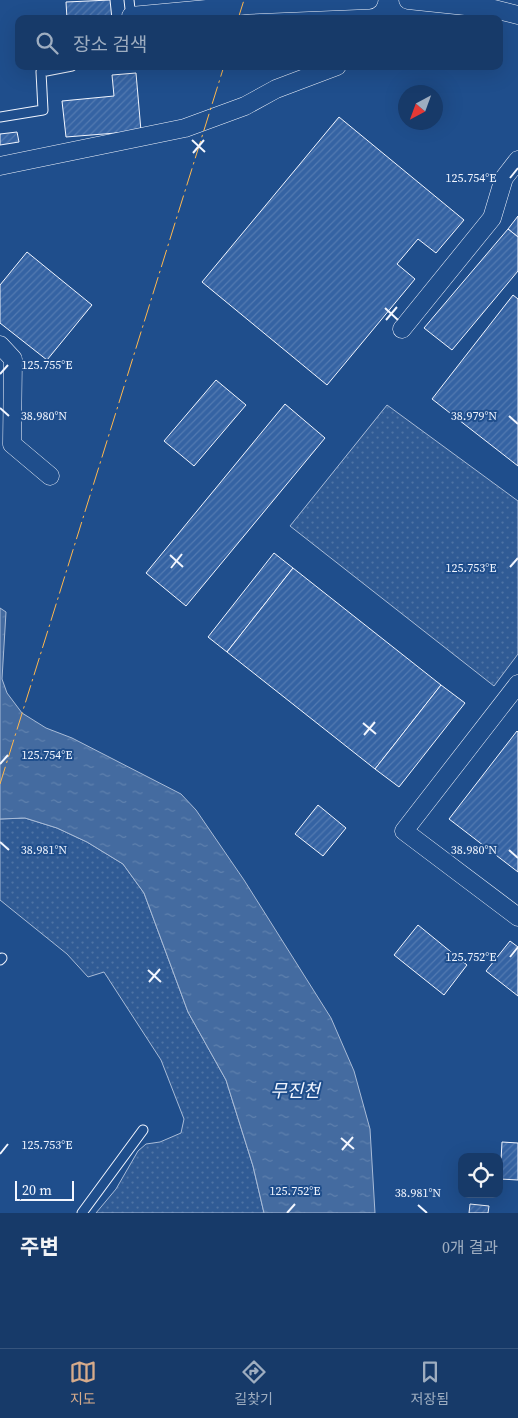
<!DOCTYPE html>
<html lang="ko">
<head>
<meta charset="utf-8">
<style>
  body { margin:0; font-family:"Source Serif 4","Noto Sans KR",serif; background:#20416f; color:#f1f3f6 }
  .controls { position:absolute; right:15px; bottom:15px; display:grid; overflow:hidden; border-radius:10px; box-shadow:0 5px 20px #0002 }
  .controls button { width:45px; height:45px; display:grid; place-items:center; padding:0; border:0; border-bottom:1px solid #36547d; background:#173a69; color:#f1f3f6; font:25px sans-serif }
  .compass { position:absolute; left:398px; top:85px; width:45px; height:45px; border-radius:50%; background:#173a69; box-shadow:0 5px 20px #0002; rotate:221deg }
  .scale { position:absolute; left:15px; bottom:12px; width:59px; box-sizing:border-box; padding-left:5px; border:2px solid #f2f6ff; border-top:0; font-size:14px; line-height:18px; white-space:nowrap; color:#f2f6ff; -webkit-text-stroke:4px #1f4e8c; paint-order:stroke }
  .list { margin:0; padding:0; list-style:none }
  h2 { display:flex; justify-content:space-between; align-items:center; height:65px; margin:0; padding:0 20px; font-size:21px }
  h2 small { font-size:16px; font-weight:400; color:#9eadc0 }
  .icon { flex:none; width:28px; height:28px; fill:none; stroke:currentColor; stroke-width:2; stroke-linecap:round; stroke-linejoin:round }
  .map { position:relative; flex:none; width:518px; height:1213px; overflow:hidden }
  .search { position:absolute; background:#173a69; box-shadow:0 5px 20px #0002; left:15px; right:15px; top:15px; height:55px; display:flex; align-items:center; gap:12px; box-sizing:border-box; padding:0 18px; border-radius:10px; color:#9eadc0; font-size:19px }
  .sheet { height:135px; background:#173a69 }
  nav { display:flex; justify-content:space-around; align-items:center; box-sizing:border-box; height:70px; border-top:1px solid #36547d; background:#173a69; font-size:14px; color:#9eadc0 }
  nav a { display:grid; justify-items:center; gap:2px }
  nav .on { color:#d6ab8b }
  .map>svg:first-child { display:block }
  .grass { fill:url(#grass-dots); stroke:#a8bbd7 }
  .water { fill:url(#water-ripples); stroke:#a8bbd7 }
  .building { fill:url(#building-hatch); stroke:#f2f6ff }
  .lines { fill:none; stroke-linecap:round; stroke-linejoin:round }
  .service-casing { stroke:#f2f6ff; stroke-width:11 }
  .minor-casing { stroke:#f2f6ff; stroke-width:19 }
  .service { stroke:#1f4e8c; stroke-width:9 }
  .minor { stroke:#1f4e8c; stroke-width:18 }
  .power { stroke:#ffb74d; stroke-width:1; stroke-dasharray:18 4 2.5 4; stroke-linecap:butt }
  .ticks { fill:none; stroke:#f2f6ff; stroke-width:2 }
  .labels { text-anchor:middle; stroke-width:4; stroke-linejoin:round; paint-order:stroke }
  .water-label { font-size:18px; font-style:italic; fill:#f2f6ff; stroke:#1f4e8c }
  .ticks-label { font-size:12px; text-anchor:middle; fill:#f2f6ff; stroke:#1f4e8c; stroke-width:4; stroke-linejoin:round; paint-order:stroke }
</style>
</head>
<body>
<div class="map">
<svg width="518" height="1213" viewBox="0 0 518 1213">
  <defs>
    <pattern id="grass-dots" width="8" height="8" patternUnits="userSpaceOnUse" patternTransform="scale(1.25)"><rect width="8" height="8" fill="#305b95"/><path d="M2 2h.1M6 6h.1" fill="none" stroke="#4e73a5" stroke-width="1.8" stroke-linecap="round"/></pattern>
    <pattern id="water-ripples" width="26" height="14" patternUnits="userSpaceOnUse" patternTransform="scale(1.25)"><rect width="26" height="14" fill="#446ba0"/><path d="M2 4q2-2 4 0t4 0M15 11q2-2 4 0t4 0" fill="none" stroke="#5f81ae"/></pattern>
    <pattern id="building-hatch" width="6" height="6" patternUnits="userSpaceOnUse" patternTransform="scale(1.25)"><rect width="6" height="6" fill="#3563a3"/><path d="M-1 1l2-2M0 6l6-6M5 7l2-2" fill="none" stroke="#537ab1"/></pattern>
  </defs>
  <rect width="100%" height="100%" fill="#1f4e8c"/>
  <g class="grass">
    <polygon points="387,405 518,501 518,654 494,686 290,526"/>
    <polygon points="25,818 57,828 87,842 123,864 144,893 188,1012 226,1080 253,1166 264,1213 96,1213 116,1189 138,1151 146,1144 160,1142 181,1133 184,1119 161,1060 104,972 88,977 67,954 0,900 0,819"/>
  </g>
  <polygon class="water" points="0,608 6,612 2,679 7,693 22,713 46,728 72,738 181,794 196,810 244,880 331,1018 354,1071 370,1129 375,1213 264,1213 253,1166 226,1080 188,1012 144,893 123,864 87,842 57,828 25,818 0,819"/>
  <g class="building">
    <polygon points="110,0 112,19 67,19 66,2"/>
    <polygon points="136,73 141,131 66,137 62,101 114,96 112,75"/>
    <polygon points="339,117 464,220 436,253 418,239 397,264 415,279 327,385 202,282"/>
    <polygon points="17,132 19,142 0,145 0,134"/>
    <polygon points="518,216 518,237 508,229"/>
    <polygon points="508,229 518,237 518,271 452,350 424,328"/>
    <polygon points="27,252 92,305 47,360 0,323 0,285"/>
    <polygon points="513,295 518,299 518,466 432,399"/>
    <polygon points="216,380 246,405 194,466 164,441"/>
    <polygon points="285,404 325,438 186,606 146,573"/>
    <polygon points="274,553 293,568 227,652 208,637"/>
    <polygon points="293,568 441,685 375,769 227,652"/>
    <polygon points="441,685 465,703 399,787 375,769"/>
    <polygon points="517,731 518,732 518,872 449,819"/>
    <polygon points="318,805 346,828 323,856 295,834"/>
    <polygon points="418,925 467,965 444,995 394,955"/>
    <polygon points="510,941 518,947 518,996 486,971"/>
    <polygon points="502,1142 518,1143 518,1180 500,1179"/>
    <polygon points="470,1204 489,1206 488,1213 469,1213"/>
  </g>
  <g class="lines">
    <g class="service-casing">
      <g id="service">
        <polyline points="129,0 131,18"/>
        <polyline points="0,117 43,110 41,72 72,66"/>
        <polyline points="0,960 2,958"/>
        <polyline points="82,1213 143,1130"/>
      </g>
    </g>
    <g class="minor-casing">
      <g id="minor">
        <polyline points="408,0 494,9 518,15"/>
        <polyline points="131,16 249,5 369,0"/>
        <polyline points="0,166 185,128 245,106 276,89 337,66"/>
        <polyline points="402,329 492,218 504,178 518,160"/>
        <polyline points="0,345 13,359 12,444 50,476"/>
        <polyline points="518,684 404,831 518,917"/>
      </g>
    </g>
    <use href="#service" class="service"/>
    <use href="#minor" class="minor"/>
    <g class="power">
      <polyline points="238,19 244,0"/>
      <polyline points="0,784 224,66"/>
    </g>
  </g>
  <path class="ticks" d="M192 140 205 152M193 153 204 140M510 178 518 168M385 308 398 320M386 320 397 307M0 374 8 365M0 408 9 416M509 416 518 424M170 555 183 567M510 567 518 558M171 568 182 554M363 723 376 734M364 735 375 722M0 764 8 755M0 842 9 850M509 850 518 858M510 957 518 947M148 970 161 982M149 982 160 969M341 1138 354 1149M342 1150 353 1137M0 1154 8 1144M418 1205 427 1213M287 1213 295 1204"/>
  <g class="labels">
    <g class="water-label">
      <text x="295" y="1097">무진천</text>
    </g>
  </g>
  <g class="ticks-label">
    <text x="471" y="182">125.754°E</text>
    <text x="47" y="369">125.755°E</text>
    <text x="474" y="420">38.979°N</text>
    <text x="44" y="420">38.980°N</text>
    <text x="471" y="572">125.753°E</text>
    <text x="47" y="759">125.754°E</text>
    <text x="474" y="854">38.980°N</text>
    <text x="44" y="854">38.981°N</text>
    <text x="471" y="961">125.752°E</text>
    <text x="47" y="1149">125.753°E</text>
    <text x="295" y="1195">125.752°E</text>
    <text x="418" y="1197">38.981°N</text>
  </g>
</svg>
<div class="controls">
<button><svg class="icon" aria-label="locate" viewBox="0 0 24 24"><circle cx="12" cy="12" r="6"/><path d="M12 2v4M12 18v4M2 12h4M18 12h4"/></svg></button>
</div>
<svg class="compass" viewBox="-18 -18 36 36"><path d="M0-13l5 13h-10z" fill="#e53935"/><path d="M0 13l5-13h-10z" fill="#9eadc0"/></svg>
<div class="scale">20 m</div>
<div class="search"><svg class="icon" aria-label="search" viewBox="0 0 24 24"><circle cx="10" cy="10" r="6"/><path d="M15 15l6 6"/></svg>장소 검색</div>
</div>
<section class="sheet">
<h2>주변<small>0개 결과</small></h2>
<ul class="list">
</ul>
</section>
<nav>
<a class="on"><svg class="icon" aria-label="map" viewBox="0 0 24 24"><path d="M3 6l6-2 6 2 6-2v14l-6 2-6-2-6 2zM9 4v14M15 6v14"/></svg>지도</a>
<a><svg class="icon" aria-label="directions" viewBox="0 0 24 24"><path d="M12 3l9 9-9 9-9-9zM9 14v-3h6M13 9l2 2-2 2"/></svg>길찾기</a>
<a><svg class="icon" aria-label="saved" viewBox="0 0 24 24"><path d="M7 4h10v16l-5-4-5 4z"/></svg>저장됨</a>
</nav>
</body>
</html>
